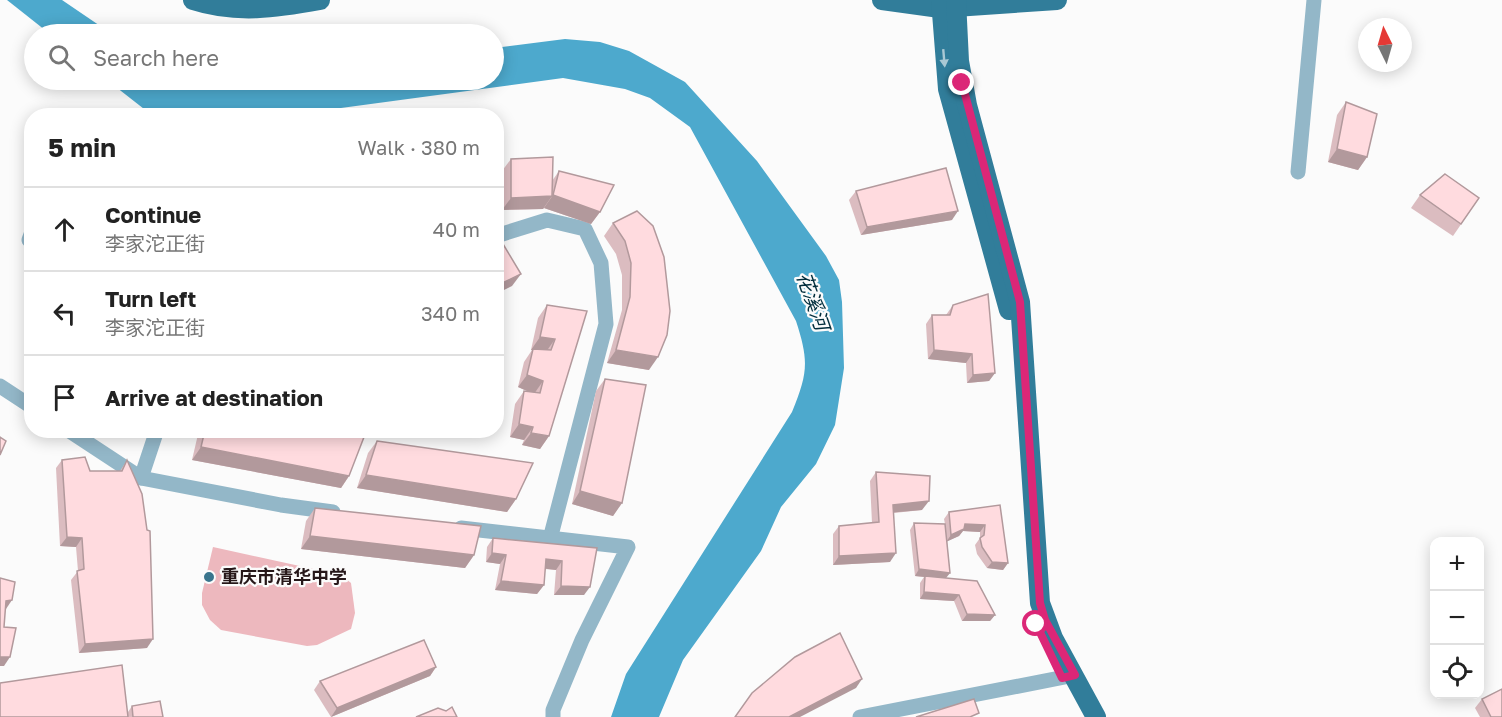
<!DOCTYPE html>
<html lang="en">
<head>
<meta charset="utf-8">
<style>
  body { margin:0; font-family:"Golos Text","Noto Sans SC",sans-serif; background:#f6f6f6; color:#222 }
  .controls { position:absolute; right:18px; bottom:18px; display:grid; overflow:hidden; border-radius:12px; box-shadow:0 3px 15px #0003 }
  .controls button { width:54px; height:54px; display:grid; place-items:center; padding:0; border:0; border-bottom:2px solid #e0e0e0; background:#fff; color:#222; font:30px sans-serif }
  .compass { position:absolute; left:1358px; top:18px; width:54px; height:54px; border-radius:50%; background:#fff; box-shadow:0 3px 15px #0003; rotate:355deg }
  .stop { position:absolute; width:18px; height:18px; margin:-14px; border:4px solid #db2777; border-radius:50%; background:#fff }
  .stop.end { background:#db2777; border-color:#fff; box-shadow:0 2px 6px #0008 }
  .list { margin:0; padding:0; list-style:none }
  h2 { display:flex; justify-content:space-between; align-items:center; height:78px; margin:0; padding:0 24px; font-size:26px }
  h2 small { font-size:20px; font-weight:400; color:#767676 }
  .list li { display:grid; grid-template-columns:39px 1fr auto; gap:18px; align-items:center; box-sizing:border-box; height:84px; padding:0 24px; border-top:2px solid #e0e0e0 }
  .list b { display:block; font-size:22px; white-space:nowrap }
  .list p { margin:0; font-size:20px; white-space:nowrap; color:#767676 }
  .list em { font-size:20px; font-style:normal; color:#767676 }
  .icon { flex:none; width:33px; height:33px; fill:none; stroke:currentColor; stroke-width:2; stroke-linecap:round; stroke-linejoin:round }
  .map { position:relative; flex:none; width:1502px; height:717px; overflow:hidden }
  .search { position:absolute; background:#fff; box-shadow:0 3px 15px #0003; left:24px; top:24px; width:480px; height:66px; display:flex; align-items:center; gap:15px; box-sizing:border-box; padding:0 21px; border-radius:33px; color:#767676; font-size:22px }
  .panel { position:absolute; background:#fff; box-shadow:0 3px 15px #0003; left:24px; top:108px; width:480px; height:330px; border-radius:24px }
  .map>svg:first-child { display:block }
  .green { fill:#edb8be }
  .water { fill:#4da9cd }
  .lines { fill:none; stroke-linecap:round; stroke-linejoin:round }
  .minor { stroke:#93b7c8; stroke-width:15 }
  .major { stroke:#317d9a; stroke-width:20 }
  .wall { fill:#dbbcc0 }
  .shaded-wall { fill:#b2999c }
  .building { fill:#ffdbdf; stroke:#b2999c; stroke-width:1.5 }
  .oneway { fill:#aac9d4 }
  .route { stroke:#db2777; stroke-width:8 }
  .poi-dot { fill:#3a758d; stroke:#fbfbfb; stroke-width:2 }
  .labels { text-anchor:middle; stroke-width:4.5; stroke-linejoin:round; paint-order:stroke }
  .poi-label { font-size:18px; font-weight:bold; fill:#261719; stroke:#fbfbfb; text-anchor:start }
  .water-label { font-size:20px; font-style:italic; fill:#022e3d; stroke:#fbfbfb }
</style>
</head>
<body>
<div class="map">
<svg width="1502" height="717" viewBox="0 0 1502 717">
  <rect width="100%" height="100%" fill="#fbfbfb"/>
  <polygon class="green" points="213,547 341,575 351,583 355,613 351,629 317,645 307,646 221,630 210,620 202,605 202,593"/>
  <g class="water">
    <polygon points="7,0 62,0 112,34 50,34"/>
    <path d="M565 39 600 42 629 51 685 82 757 161 826 256 839 280 842 302 844 368 835 425 816 464 781 507 761 551 683 660 659 717H611L626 674 792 412C808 373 809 361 796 321L690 127 650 98 625 89 563 78 289 115 153 116 107 80H190L218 84 251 80H494V48Z"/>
  </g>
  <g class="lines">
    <g class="minor">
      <polyline points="1298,172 1314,0"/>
      <polyline points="32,232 29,240 32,243"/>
      <polyline points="496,236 547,220 585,229 601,263 606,324 550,539"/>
      <polyline points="0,386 32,407"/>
      <polyline points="68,430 141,478 281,505 333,512"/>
      <polyline points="141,478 157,430"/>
      <polyline points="461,528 628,547 582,640 553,710 553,717"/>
      <polyline points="860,717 1075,675"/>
    </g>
    <g class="major">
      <path d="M193 0C236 14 277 8 320 0"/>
      <polyline points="882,0 940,8 1057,0"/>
      <polyline points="941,0 948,89 1009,310"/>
      <polyline points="956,0 959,61 967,105 1020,302 1040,603 1053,638 1096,717"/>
    </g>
  </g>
  <g class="wall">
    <polygon points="1346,102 1367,157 1358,170 1328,162 1337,115"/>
    <polygon points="511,159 552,181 559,171 600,212 591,224 544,208 545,207 543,209 502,210 502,171"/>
    <polygon points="856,191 952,220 861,235 849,200"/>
    <polygon points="1420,195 1479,198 1453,236 1411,208"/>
    <polygon points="637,211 649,370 607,363 622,310 622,275 616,254 604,236 613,223"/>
    <polygon points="547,305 587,311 549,436 540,449 522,445 524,440 510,437 515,404 524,391 529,392 518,387 524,362 532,350 531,350 538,318"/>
    <polygon points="953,305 995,373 989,381 967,383 966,363 928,359 926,324 932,315 946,315"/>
    <polygon points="605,379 622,503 613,516 572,504 596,391"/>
    <polygon points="199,430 325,430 349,476 341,488 192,460"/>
    <polygon points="377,441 516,499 507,512 357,488 368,453"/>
    <polygon points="62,460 90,471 120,471 127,460 147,648 79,653 71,580 78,571 76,547 60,546 56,468"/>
    <polygon points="876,472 922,510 894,513 890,562 833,565 833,534 839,526 872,523 870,481"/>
    <polygon points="1000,505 1008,563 1003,570 987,568 977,554 975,545 980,538 980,532 963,531 959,536 947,541 950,573 946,578 995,615 990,621 962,621 954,601 920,599 920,583 924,577 915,576 910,530 914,523 945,524 944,519 949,512"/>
    <polygon points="315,508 474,555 465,568 301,549 306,521"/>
    <polygon points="493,538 597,548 584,595 554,595 556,570 545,569 544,585 537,594 495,590 500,564 486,562 487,547"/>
    <polygon points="436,667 430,676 331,717 314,690 320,681"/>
    <polygon points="1482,699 1502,717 1480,717 1475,708"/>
    <polygon points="132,706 163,717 0,717 128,712"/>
  </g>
  <g class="shaded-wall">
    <polygon points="1337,149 1367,157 1358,170 1328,162"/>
    <polygon points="553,195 600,212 591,224 544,208"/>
    <polygon points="552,196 543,209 502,210 511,198"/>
    <polygon points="958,211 952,220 861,235 867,227"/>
    <polygon points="521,274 512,286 496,294 496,286"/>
    <polygon points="540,337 555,339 546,352 531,350"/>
    <polygon points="616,350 658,357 649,370 607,363"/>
    <polygon points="934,350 972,354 966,363 928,359"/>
    <polygon points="995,373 989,381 967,383 973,375"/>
    <polygon points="527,375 543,381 534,394 518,387"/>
    <polygon points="519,424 533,427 524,440 510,437"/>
    <polygon points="531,433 549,436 540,449 522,445"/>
    <polygon points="201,447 349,476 341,488 192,460"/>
    <polygon points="366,475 516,499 507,512 357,488"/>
    <polygon points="580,491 622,503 613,516 572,504"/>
    <polygon points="929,501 922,510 887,513 893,505"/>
    <polygon points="965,524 985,525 980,532 963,531 959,536 946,542 951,535"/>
    <polygon points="310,536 474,555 465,568 301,549"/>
    <polygon points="67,537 82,538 76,547 60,546"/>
    <polygon points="492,553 506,555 500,564 486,562"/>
    <polygon points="896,553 890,562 833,565 839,556"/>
    <polygon points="546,559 562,561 556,570 540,568"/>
    <polygon points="992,562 1008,563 1003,570 987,568"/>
    <polygon points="919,569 950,573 945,579 915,576"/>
    <polygon points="501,581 544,585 537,594 495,590"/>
    <polygon points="561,586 590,587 584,595 554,595"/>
    <polygon points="924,592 959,595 954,601 920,599"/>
    <polygon points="12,600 6,609 0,610 6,601"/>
    <polygon points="967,614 995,615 990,621 962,621"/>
    <polygon points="153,639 147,648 79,653 85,644"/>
    <polygon points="0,657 10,657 4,666 0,666"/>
    <polygon points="436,667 430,676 331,717 337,708"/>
    <polygon points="862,679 856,688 800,717 789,717"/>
  </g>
  <g class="building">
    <polygon points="1346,102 1377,114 1367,157 1337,149"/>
    <polygon points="553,157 552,196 511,198 511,159"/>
    <polygon points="946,168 958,211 867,227 856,191"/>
    <polygon points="559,171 614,185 600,212 553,195"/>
    <polygon points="1445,174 1479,198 1461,224 1420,195"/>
    <polygon points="637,211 653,226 664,257 670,311 667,335 658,357 616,350 630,297 631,263 625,241 613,223"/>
    <polygon points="503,244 521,274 496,286 496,247"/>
    <polygon points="988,294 995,373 973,375 972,354 934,350 932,315 950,315 953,305"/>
    <polygon points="547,305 587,311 549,436 531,433 533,427 519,424 524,391 540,393 543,381 527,375 533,349 551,350 555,339 540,337"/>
    <polygon points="605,379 646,385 622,503 580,491"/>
    <polygon points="205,430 325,430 364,437 349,476 201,447"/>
    <polygon points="0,437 6,441 0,455"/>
    <polygon points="377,441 533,463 516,499 366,475"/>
    <polygon points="85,457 90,471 122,471 127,460 142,494 147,530 150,531 153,639 85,644 77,571 84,569 82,538 67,537 62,460"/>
    <polygon points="876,472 930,476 929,501 893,505 896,553 839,556 839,526 879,522"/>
    <polygon points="1000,505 1008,563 992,562 982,547 980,538 984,535 985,525 965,524 964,529 951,535 949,512"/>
    <polygon points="315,508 481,526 474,555 310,536"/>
    <polygon points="914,523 945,524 950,573 919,569"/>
    <polygon points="493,538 597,548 590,587 561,586 562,561 546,559 544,585 501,581 506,555 492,553"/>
    <polygon points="925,576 977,581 995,615 967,614 959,595 924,592"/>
    <polygon points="0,578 15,582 12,600 6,601 4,627 16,628 10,657 0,657"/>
    <polygon points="840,633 862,679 789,717 735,717 752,693 795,657"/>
    <polygon points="424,640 436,667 337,708 320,681"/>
    <polygon points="122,665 128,717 0,717 0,683"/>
    <polygon points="1502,689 1502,717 1491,717 1482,699"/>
    <polygon points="974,699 979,713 970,717 916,717"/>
    <polygon points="160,701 163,717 133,717 132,706"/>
    <polygon points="452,707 457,717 416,717 438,708 446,711"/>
  </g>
  <defs><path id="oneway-solid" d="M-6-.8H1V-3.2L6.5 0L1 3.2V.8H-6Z" transform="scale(1.5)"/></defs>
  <use class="oneway" href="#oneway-solid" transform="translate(944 58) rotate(85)"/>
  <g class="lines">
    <polyline class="route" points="962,83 1020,302 1040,603 1045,620 1075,675 1062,678 1036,624"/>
  </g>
  <circle class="poi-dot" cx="209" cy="577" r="6"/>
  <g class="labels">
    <g class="poi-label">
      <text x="221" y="583">重庆市清华中学</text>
    </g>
    <g class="water-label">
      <text transform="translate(813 301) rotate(71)" y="7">花溪河</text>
    </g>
  </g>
</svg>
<div class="controls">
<button>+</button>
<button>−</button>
<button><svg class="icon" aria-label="locate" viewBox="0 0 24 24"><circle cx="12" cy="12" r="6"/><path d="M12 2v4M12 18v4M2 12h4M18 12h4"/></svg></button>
</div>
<svg class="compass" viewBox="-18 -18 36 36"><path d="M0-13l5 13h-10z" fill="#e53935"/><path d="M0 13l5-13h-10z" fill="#767676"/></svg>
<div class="stop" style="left:1036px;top:624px"></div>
<div class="stop end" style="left:962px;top:83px"></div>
<div class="search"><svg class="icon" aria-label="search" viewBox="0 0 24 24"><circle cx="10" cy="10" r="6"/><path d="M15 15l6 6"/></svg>Search here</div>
<section class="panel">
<h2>5 min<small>Walk · 380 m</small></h2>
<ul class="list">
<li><svg class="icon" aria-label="ahead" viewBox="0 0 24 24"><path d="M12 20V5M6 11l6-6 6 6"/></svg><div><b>Continue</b><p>李家沱正街</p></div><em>40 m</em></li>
<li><svg class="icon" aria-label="left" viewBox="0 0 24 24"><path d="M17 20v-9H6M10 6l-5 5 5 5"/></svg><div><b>Turn left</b><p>李家沱正街</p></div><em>340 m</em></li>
<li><svg class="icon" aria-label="arrive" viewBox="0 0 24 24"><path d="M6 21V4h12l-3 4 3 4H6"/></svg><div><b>Arrive at destination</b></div></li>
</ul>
</section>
</div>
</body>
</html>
